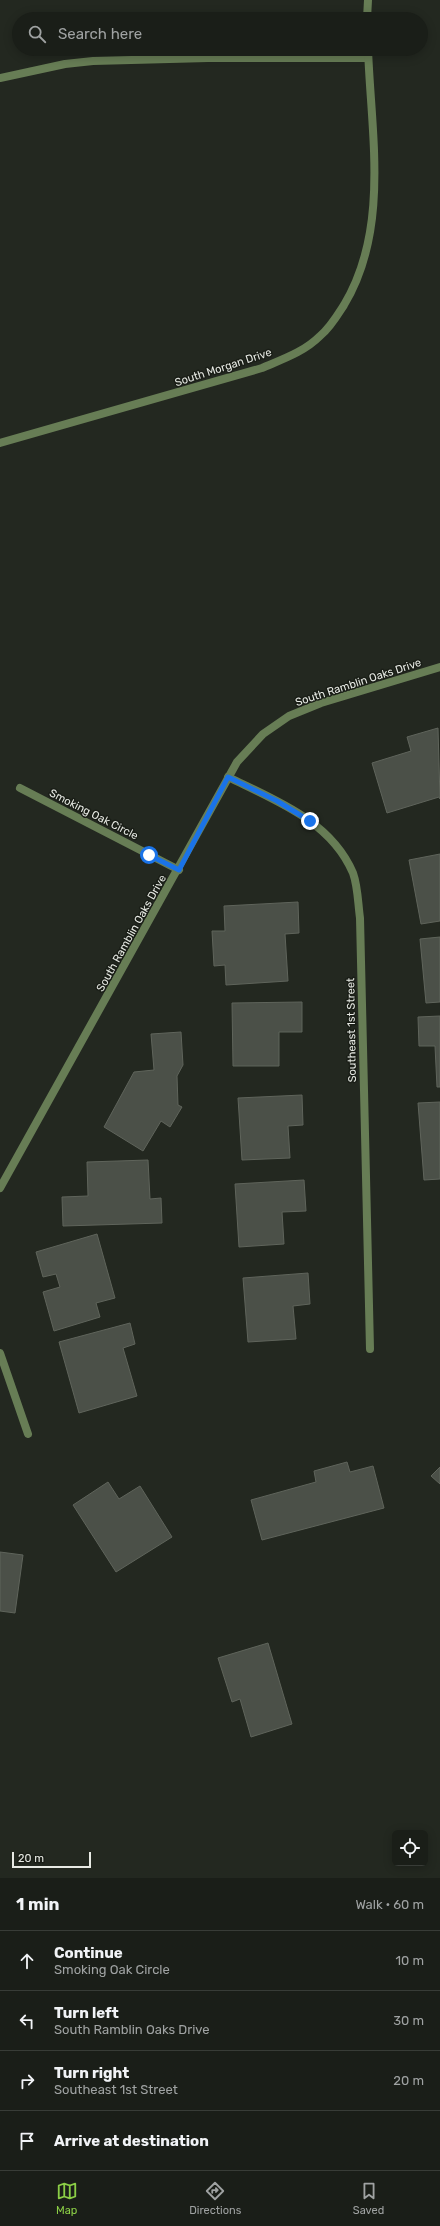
<!DOCTYPE html>
<html lang="en">
<head>
<meta charset="utf-8">
<style>
  body { margin:0; font-family:Rubik,sans-serif; background:#232721; color:#f1f3f6 }
  .controls { position:absolute; right:12px; bottom:12px; display:grid; overflow:hidden; border-radius:6px; box-shadow:0 2px 10px #0003 }
  .controls button { width:36px; height:36px; display:grid; place-items:center; padding:0; border:0; border-bottom:1px solid #383c37; background:#1a1e18; color:#f1f3f6; font:20px sans-serif }
  .scale { position:absolute; left:12px; bottom:10px; width:79px; box-sizing:border-box; padding-left:4px; border:2px solid #e7eae4; border-top:0; font-size:11px; line-height:14px; white-space:nowrap; color:#e7eae4; -webkit-text-stroke:3px #1a1e17; paint-order:stroke }
  .stop { position:absolute; width:12px; height:12px; margin:-9px; border:3px solid #1a73e8; border-radius:50%; background:#fff }
  .stop.end { background:#1a73e8; border-color:#fff; box-shadow:0 1px 4px #0008 }
  .list { margin:0; padding:0; list-style:none }
  h2 { display:flex; justify-content:space-between; align-items:center; height:52px; margin:0; padding:0 16px; font-size:17px }
  h2 small { font-size:13px; font-weight:400; color:#9fa2a2 }
  .list li { display:grid; grid-template-columns:26px 1fr auto; gap:12px; align-items:center; box-sizing:border-box; height:60px; padding:0 16px; border-top:1px solid #383c37 }
  .list b { display:block; font-size:15px; white-space:nowrap }
  .list p { margin:0; font-size:13px; white-space:nowrap; color:#9fa2a2 }
  .list em { font-size:13px; font-style:normal; color:#9fa2a2 }
  .icon { flex:none; width:22px; height:22px; fill:none; stroke:currentColor; stroke-width:2; stroke-linecap:round; stroke-linejoin:round }
  .map { position:relative; flex:none; width:440px; height:1878px; overflow:hidden }
  .search { position:absolute; background:#1a1e18; box-shadow:0 2px 10px #0003; left:12px; right:12px; top:12px; height:44px; display:flex; align-items:center; gap:10px; box-sizing:border-box; padding:0 14px; border-radius:22px; color:#9fa2a2; font-size:15px }
  .sheet { height:292px; background:#1a1e18 }
  nav { display:flex; justify-content:space-around; align-items:center; box-sizing:border-box; height:56px; border-top:1px solid #383c37; background:#1a1e18; font-size:11px; color:#9fa2a2 }
  nav a { display:grid; justify-items:center; gap:2px }
  nav .on { color:#8bce46 }
  .map>svg:first-child { display:block }
  .building { fill:#4b5048; stroke:#5f645b }
  .lines { fill:none; stroke-linecap:round; stroke-linejoin:round }
  .street { stroke:#677d55; stroke-width:8 }
  .route { stroke:#1a73e8; stroke-width:5 }
  .labels { text-anchor:middle; stroke-width:3; stroke-linejoin:round; paint-order:stroke }
  .street-label { font-size:11px; fill:#e7eae4; stroke:#1a1e17 }
</style>
</head>
<body>
<div class="map">
<svg width="440" height="1878" viewBox="0 0 440 1878">
  <rect width="100%" height="100%" fill="#232820"/>
  <g class="building">
    <polygon points="438,728 440,799 439,797 387,813 372,763 411,751 407,737"/>
    <polygon points="440,854 440,921 421,924 409,860"/>
    <polygon points="298,902 299,933 285,934 288,981 226,985 225,965 214,966 212,931 225,931 224,906"/>
    <polygon points="440,937 440,1002 426,1003 420,939"/>
    <polygon points="302,1002 302,1032 279,1032 279,1066 233,1066 232,1003"/>
    <polygon points="440,1016 440,1087 437,1087 435,1046 419,1046 418,1017"/>
    <polygon points="181,1032 183,1065 177,1076 178,1105 182,1107 170,1127 161,1121 143,1151 104,1127 134,1072 154,1070 151,1034"/>
    <polygon points="302,1095 303,1125 288,1126 290,1158 242,1160 238,1098"/>
    <polygon points="440,1102 440,1179 424,1180 418,1103"/>
    <polygon points="148,1160 150,1199 161,1198 162,1223 63,1226 62,1197 88,1196 87,1162"/>
    <polygon points="304,1180 306,1211 282,1212 284,1244 239,1247 235,1184"/>
    <polygon points="97,1234 115,1298 96,1303 100,1317 54,1331 43,1292 60,1287 56,1274 43,1277 36,1252"/>
    <polygon points="308,1273 310,1304 293,1306 296,1339 248,1342 243,1278"/>
    <polygon points="130,1323 135,1344 123,1348 137,1396 79,1413 59,1342"/>
    <polygon points="347,1462 350,1472 373,1466 384,1508 262,1540 251,1500 316,1482 314,1471"/>
    <polygon points="440,1467 440,1484 431,1476"/>
    <polygon points="108,1482 119,1499 140,1486 172,1537 116,1572 73,1505"/>
    <polygon points="0,1552 23,1555 15,1613 0,1611"/>
    <polygon points="268,1643 292,1724 251,1737 240,1699 232,1702 218,1658"/>
  </g>
  <g class="lines">
    <g class="street">
      <polyline points="367,19 368,0"/>
      <polyline points="0,78 65,64 93,61 208,58 368,58"/>
      <path d="M0 443 262 368C283 359 304 352 320 336 330 328 337 316 344 305 390 229 371 133 368 49"/>
      <path d="M228 777C275 800 331 821 353 873 358 887 358 904 360 918L370 1349"/>
      <polyline points="20,788 179,870"/>
      <polyline points="0,1188 237,762 263,734 289,716 321,703 440,667"/>
      <polyline points="0,1353 28,1434"/>
    </g>
  </g>
  <g class="lines">
    <polyline class="route" points="149,855 179,870 228,777 277,801 310,821"/>
  </g>
  <g class="labels">
    <g class="street-label">
      <text transform="translate(223 367) rotate(-18)" y="4">South Morgan Drive</text>
      <text transform="translate(358 682) rotate(-18)" y="4">South Ramblin Oaks Drive</text>
      <text transform="translate(94 814) rotate(27)" y="4">Smoking Oak Circle</text>
      <text transform="translate(131 933) rotate(-61)" y="4">South Ramblin Oaks Drive</text>
      <text transform="translate(351 1030) rotate(-91)" y="4">Southeast 1st Street</text>
    </g>
  </g>
</svg>
<div class="controls">
<button><svg class="icon" aria-label="locate" viewBox="0 0 24 24"><circle cx="12" cy="12" r="6"/><path d="M12 2v4M12 18v4M2 12h4M18 12h4"/></svg></button>
</div>
<div class="scale">20 m</div>
<div class="stop" style="left:149px;top:855px"></div>
<div class="stop end" style="left:310px;top:821px"></div>
<div class="search"><svg class="icon" aria-label="search" viewBox="0 0 24 24"><circle cx="10" cy="10" r="6"/><path d="M15 15l6 6"/></svg>Search here</div>
</div>
<section class="sheet">
<h2>1 min<small>Walk · 60 m</small></h2>
<ul class="list">
<li><svg class="icon" aria-label="ahead" viewBox="0 0 24 24"><path d="M12 20V5M6 11l6-6 6 6"/></svg><div><b>Continue</b><p>Smoking Oak Circle</p></div><em>10 m</em></li>
<li><svg class="icon" aria-label="left" viewBox="0 0 24 24"><path d="M17 20v-9H6M10 6l-5 5 5 5"/></svg><div><b>Turn left</b><p>South Ramblin Oaks Drive</p></div><em>30 m</em></li>
<li><svg class="icon" aria-label="right" viewBox="0 0 24 24"><path d="M7 20v-9h11M14 6l5 5-5 5"/></svg><div><b>Turn right</b><p>Southeast 1st Street</p></div><em>20 m</em></li>
<li><svg class="icon" aria-label="arrive" viewBox="0 0 24 24"><path d="M6 21V4h12l-3 4 3 4H6"/></svg><div><b>Arrive at destination</b></div></li>
</ul>
</section>
<nav>
<a class="on"><svg class="icon" aria-label="map" viewBox="0 0 24 24"><path d="M3 6l6-2 6 2 6-2v14l-6 2-6-2-6 2zM9 4v14M15 6v14"/></svg>Map</a>
<a><svg class="icon" aria-label="directions" viewBox="0 0 24 24"><path d="M12 3l9 9-9 9-9-9zM9 14v-3h6M13 9l2 2-2 2"/></svg>Directions</a>
<a><svg class="icon" aria-label="saved" viewBox="0 0 24 24"><path d="M7 4h10v16l-5-4-5 4z"/></svg>Saved</a>
</nav>
</body>
</html>
